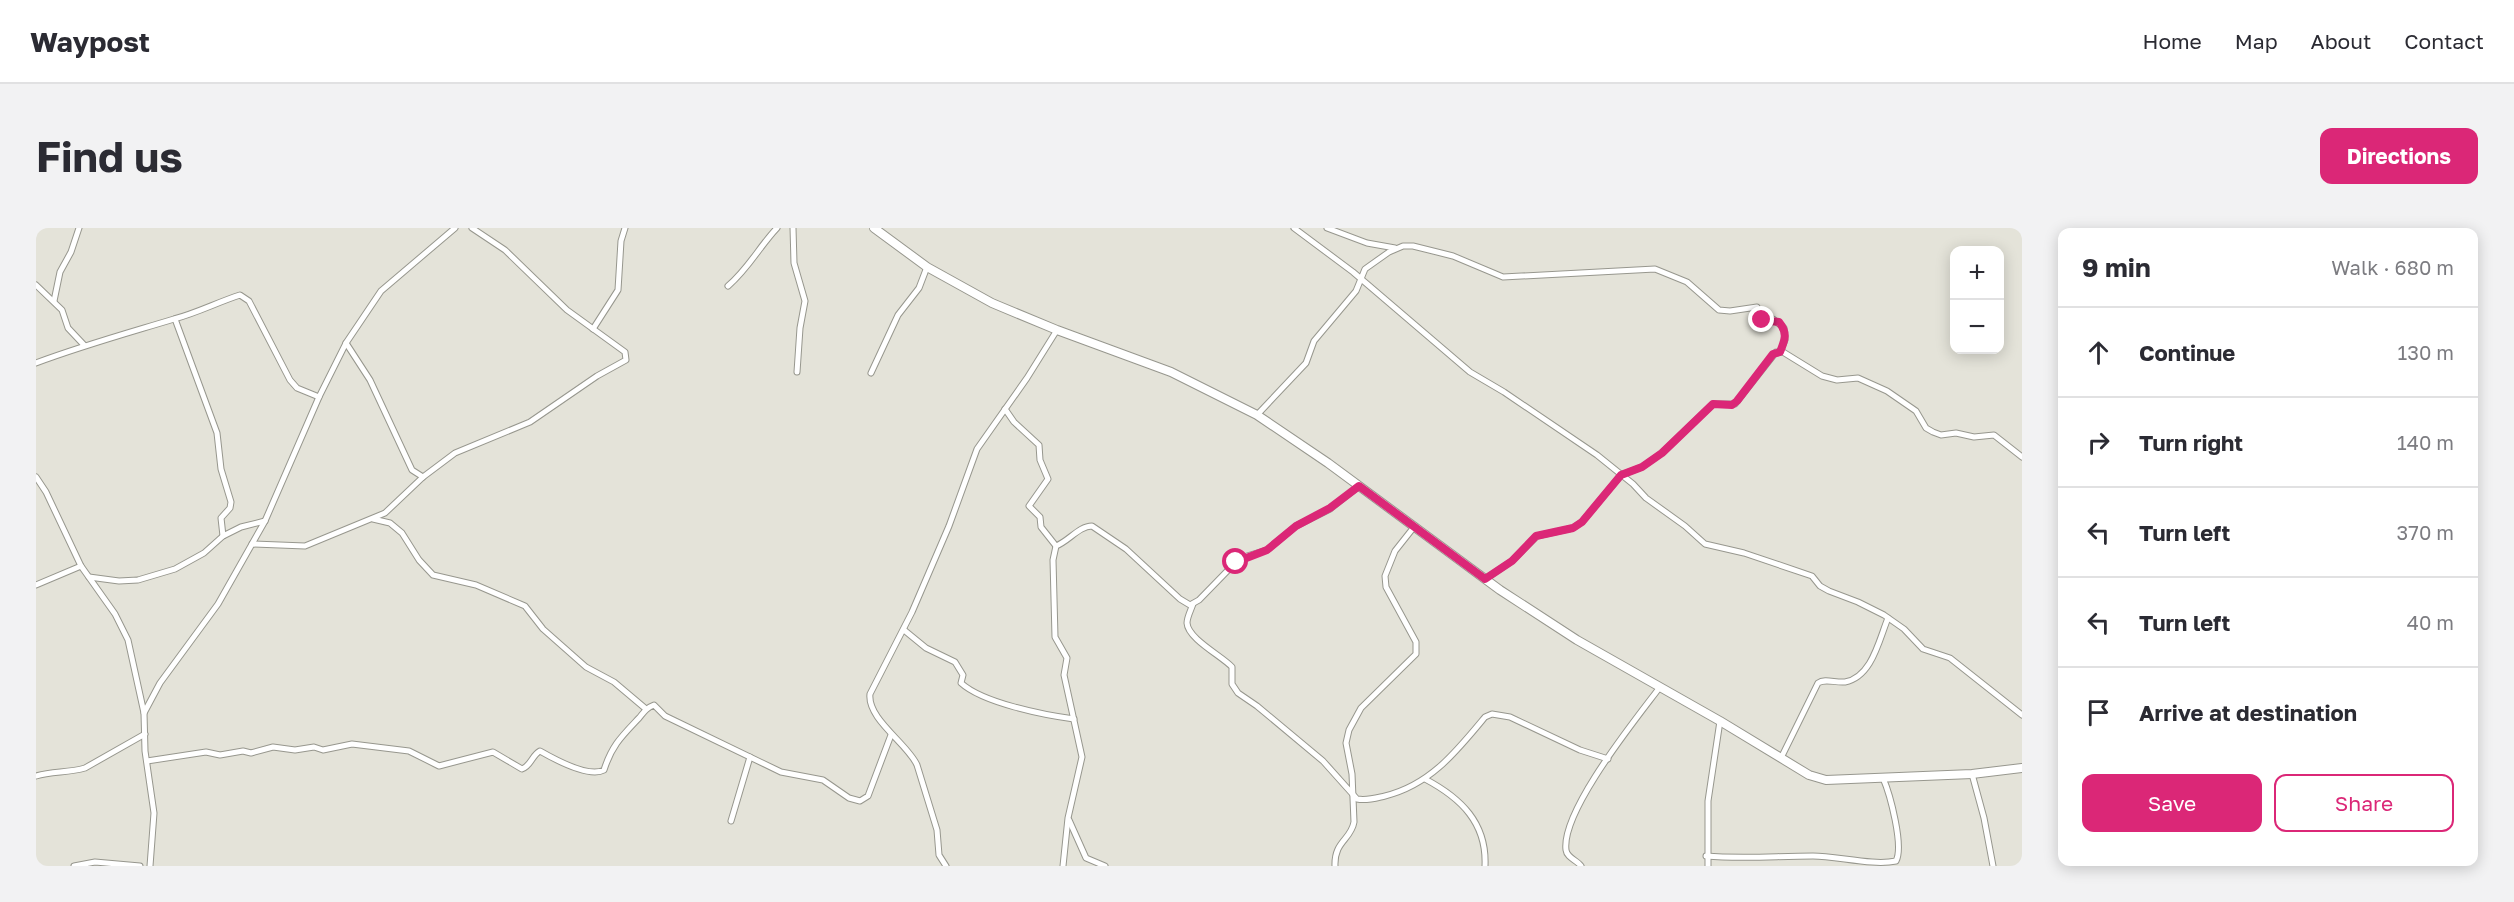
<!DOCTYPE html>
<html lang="en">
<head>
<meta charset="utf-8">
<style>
  body { margin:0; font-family:"Golos Text",sans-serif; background:#f2f2f3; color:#2b2b33 }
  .controls { position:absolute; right:18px; top:18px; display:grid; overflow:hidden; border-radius:12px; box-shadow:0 3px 15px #0003 }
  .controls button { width:54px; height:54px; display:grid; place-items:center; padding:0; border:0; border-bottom:2px solid #e1e1e2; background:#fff; color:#2b2b33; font:30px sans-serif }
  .stop { position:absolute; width:18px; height:18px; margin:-14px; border:4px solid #db2777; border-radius:50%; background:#fff }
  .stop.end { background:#db2777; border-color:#fff; box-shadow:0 2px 6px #0008 }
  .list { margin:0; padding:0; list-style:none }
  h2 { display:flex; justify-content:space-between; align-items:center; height:78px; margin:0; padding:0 24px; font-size:26px }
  h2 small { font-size:20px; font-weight:400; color:#7c7c81 }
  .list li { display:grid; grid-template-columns:39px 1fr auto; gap:18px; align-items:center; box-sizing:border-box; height:90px; padding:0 24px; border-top:2px solid #e1e1e2 }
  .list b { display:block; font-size:22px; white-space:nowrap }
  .list em { font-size:20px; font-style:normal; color:#7c7c81 }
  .actions { display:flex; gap:12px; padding:18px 24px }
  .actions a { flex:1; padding:14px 0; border:2px solid #db2777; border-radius:12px; text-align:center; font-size:21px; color:#db2777 }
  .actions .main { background:#db2777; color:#fff }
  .icon { flex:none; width:33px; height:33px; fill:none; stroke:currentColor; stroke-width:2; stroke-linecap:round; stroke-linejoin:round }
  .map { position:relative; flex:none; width:1986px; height:638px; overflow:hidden; border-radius:12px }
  header { display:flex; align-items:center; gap:36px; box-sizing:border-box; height:84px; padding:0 30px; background:#fff; border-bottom:2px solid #e1e1e2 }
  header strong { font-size:28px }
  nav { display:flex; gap:33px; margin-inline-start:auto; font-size:21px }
  .intro { display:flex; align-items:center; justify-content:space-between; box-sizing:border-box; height:144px; padding:0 36px }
  h1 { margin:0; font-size:42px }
  .button { padding:15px 27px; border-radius:12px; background:#db2777; color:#fff; font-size:21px; font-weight:700 }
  main { display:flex; gap:36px; padding:0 36px }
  aside { flex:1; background:#fff; border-radius:12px; box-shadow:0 3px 15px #0003 }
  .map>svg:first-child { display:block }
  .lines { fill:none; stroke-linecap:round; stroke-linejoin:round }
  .street-casing { stroke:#97978e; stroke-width:7 }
  .secondary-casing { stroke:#97978e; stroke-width:10 }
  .street { stroke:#fff; stroke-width:5 }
  .secondary { stroke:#fff; stroke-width:8 }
  .route { stroke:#db2777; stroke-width:8 }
</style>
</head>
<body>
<header>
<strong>Waypost</strong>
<nav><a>Home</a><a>Map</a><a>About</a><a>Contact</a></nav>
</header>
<div class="intro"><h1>Find us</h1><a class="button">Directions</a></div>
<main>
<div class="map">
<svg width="1986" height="638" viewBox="0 0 1986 638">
  <rect width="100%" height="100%" fill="#e4e3d9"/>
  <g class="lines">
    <g class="street-casing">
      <g id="street">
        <polyline points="757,0 758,35 769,73 764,100 761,144"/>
        <polyline points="1258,0 1317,44 1434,144 1468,164 1561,227 1597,256 1610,270 1649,298 1669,316 1708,325 1776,348 1784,358 1793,363 1822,374 1848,387 1868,401 1887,421 1914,430 1986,487"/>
        <polyline points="1291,0 1331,15 1359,20"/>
        <polyline points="0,57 26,82 32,100 48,117"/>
        <path d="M692 58C713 40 723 19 741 0"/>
        <polyline points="18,73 24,44 35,24 43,0"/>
        <polyline points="139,91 181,205 185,241 195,274 194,280 185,290 187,308"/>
        <polyline points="557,101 582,62 585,13 589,0"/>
        <polyline points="310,115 334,152 376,242 387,249"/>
        <path d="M0 135C45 118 92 105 138 91 161 85 182 74 204 67L213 73 254 152 261 160 283 169"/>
        <polyline points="835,145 862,87 883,60 891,39"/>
        <polyline points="969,181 978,194 1003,217 1004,232 1012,251 993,278 1004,289 1005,299 1020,318 1017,332 1019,409 1031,430 1028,447 1046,529 1032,590 1027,638"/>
        <polyline points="1221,187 1270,135 1278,113 1320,63 1329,41 1353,24 1367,18 1377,18 1417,28 1467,49 1619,41 1651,54 1683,82 1694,83 1721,79 1726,92 1737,91 1748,100 1749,112 1744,124"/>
        <polyline points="0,249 10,264 45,338 79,386 92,412 108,485"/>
        <polyline points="337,291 354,295 366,305 383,332 397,347 440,357 489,378 507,401 550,439 578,454 610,481"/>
        <polyline points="216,316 269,318 349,285 387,249 419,225 494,194 561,148 590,132 589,124 531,82 469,22 436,0"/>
        <path d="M1020 318C1033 313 1043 298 1056 298L1090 321 1144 371 1154 377 1163 372 1200 334 1211 328 1231 322 1260 298 1294 281 1323 258"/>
        <polyline points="53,349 83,353 102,352 139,341 168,325 187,308 205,299 229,293"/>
        <polyline points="1449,351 1476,333 1501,308 1537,300 1546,294 1585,247 1606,239 1626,225 1677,176 1699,176 1740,124 1747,124 1786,148 1801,152 1822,150 1851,163 1880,183 1890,200 1897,204 1905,207 1920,205 1938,209 1958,207 1986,229"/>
        <polyline points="0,357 45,338"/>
        <path d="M1157 376C1155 382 1151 389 1151 395 1152 411 1186 428 1196 439V456L1202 465 1221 478 1287 533 1321 571C1331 573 1340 570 1349 568 1394 557 1420 524 1449 489L1456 486 1474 489 1544 522 1572 531"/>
        <path d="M868 402 890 420 919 434 927 447 925 455C947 475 1008 487 1038 491"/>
        <path d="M1745 530 1782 455C1789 450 1799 455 1809 454 1836 449 1843 412 1852 390"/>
        <path d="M111 533 170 524 184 527 207 523 215 525 237 519 259 522 278 519 287 522 316 516 373 523 403 538 457 524 486 541C495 538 496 527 504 523 518 531 553 550 568 542 576 517 586 508 603 490 608 484 610 480 618 477L629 488 745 544 787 552 813 570 824 573 832 568 855 507"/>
        <polyline points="1936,546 1948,590 1957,638"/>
        <path d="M0 548C16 543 32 545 49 540L109 506"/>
        <path d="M1389 551C1425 570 1451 595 1449 638"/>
        <polyline points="1033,592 1050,630 1069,638"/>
        <polyline points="695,593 714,529"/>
        <path d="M1670 628C1706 631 1741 628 1777 628 1801 628 1837 638 1860 633 1868 618 1854 566 1847 550"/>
        <polyline points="38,638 59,634 104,638"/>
        <polyline points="114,638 118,585 109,523 108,485 124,455 182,376 229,293 283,169 310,115 345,63 419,0"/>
        <path d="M910 638 903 627 901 602 881 537C872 516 831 491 834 466L876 384 913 298 941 221 991 150 1021 102"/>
        <path d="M1299 638C1298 613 1315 612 1318 594L1316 546 1310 515 1313 502 1325 480 1380 426V414L1350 359 1349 348 1359 323 1378 299"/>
        <path d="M1545 638C1541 632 1531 630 1530 622 1525 583 1600 491 1624 459"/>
        <polyline points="1672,638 1672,573 1684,493"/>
      </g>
    </g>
    <g class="secondary-casing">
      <polyline id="secondary" points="838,0 891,39 956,75 1021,102 1135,144 1221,187 1292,235 1464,362 1541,412 1684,493 1773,547 1790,552 1936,546 1986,540"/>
    </g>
    <use href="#street" class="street"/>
    <use href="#secondary" class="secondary"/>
  </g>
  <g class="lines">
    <path class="route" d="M1200 334 1231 322 1260 298 1294 280 1323 258 1449 351 1476 333 1500 308 1537 300 1546 294 1585 247 1606 239 1626 225 1677 176 1696 177 1701 173 1737 126 1744 124C1749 112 1752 105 1743 94L1726 92"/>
  </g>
</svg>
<div class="controls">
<button>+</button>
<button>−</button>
</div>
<div class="stop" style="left:1200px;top:334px"></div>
<div class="stop end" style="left:1726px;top:92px"></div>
</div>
<aside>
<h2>9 min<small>Walk · 680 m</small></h2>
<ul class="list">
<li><svg class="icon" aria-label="ahead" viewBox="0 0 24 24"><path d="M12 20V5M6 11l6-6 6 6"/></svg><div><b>Continue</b></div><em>130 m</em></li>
<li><svg class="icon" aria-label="right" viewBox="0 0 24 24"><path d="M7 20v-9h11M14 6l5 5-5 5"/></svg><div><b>Turn right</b></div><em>140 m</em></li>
<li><svg class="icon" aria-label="left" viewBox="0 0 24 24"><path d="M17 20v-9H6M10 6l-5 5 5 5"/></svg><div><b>Turn left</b></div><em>370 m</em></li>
<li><svg class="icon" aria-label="left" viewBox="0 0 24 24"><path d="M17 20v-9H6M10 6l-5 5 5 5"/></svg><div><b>Turn left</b></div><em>40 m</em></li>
<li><svg class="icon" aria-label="arrive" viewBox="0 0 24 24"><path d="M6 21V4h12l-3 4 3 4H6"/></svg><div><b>Arrive at destination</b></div></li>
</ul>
<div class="actions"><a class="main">Save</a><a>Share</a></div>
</aside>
</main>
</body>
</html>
